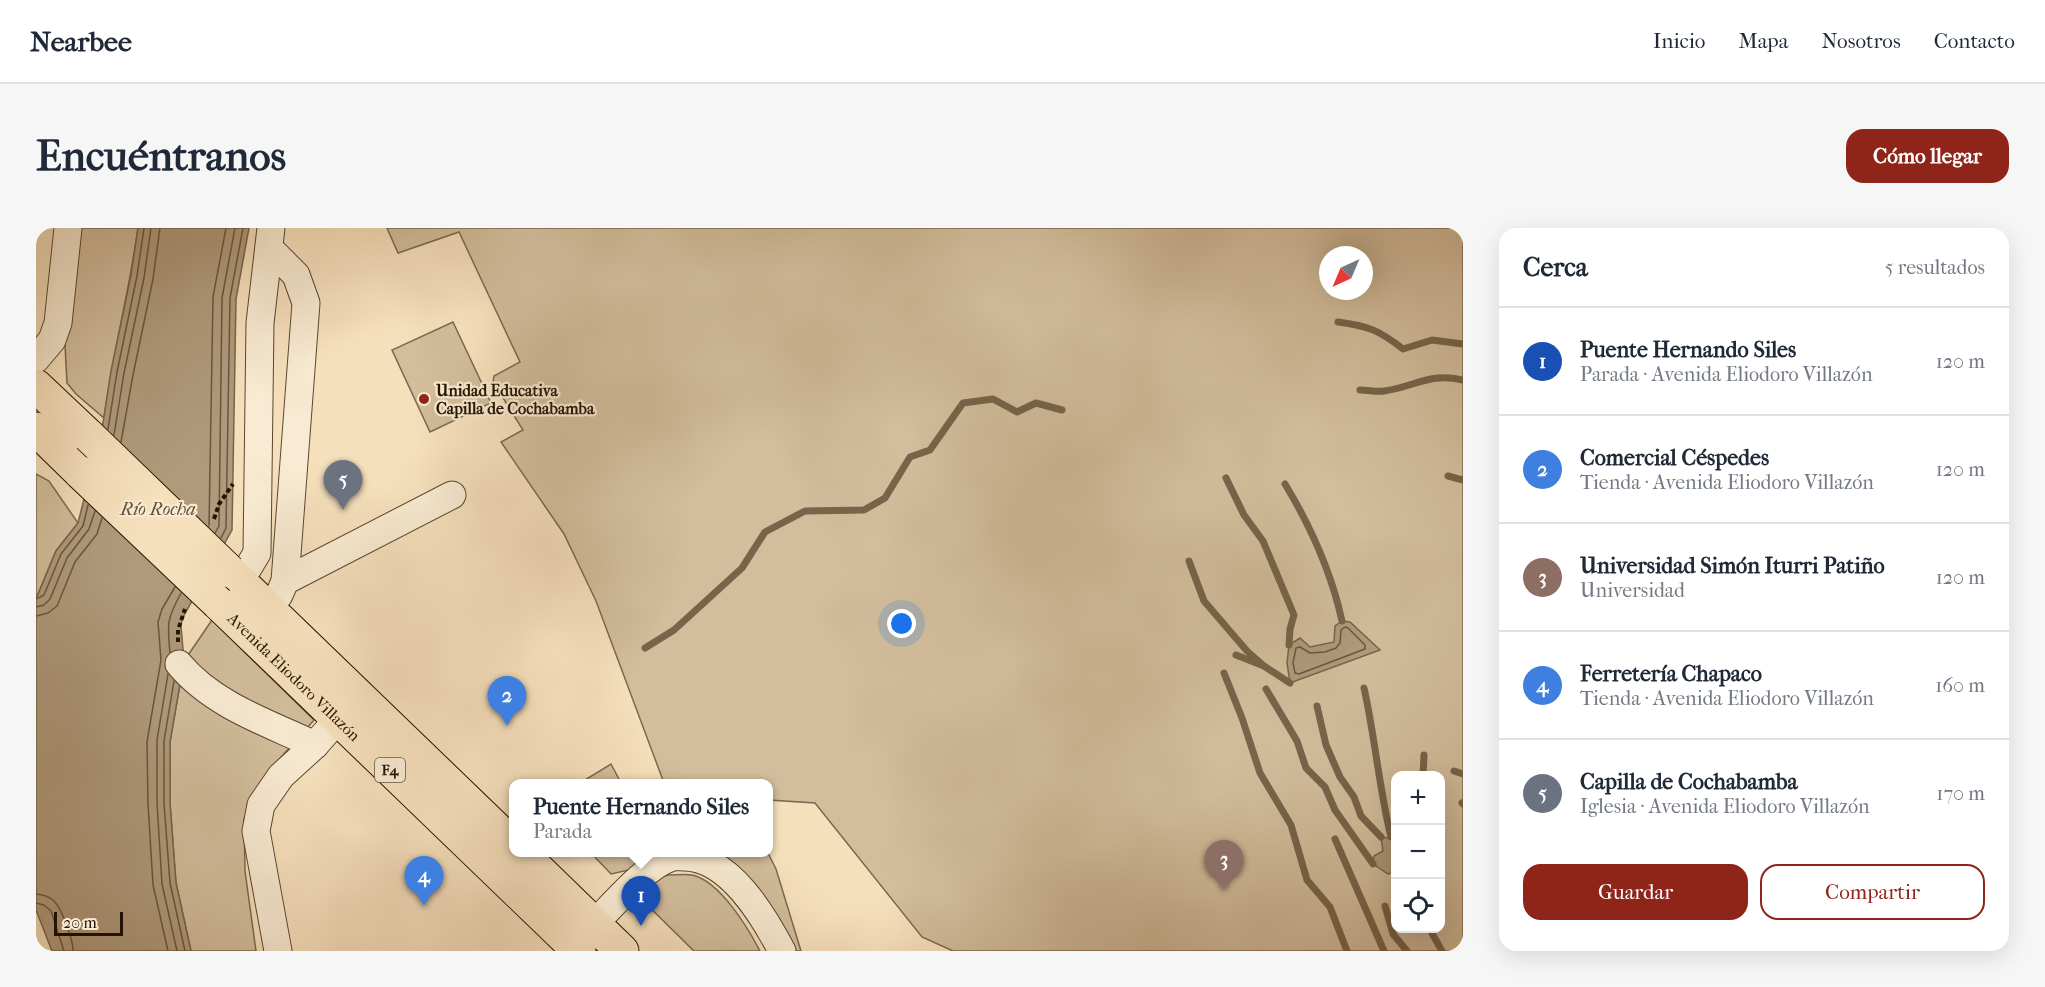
<!DOCTYPE html>
<html lang="es">
<head>
<meta charset="utf-8">
<style>
  body { margin:0; font-family:"IM FELL French Canon",serif; background:#f6f6f7; color:#1f2937 }
  .controls { position:absolute; right:18px; bottom:18px; display:grid; overflow:hidden; border-radius:12px; box-shadow:0 6px 24px #0002 }
  .controls button { width:54px; height:54px; display:grid; place-items:center; padding:0; border:0; border-bottom:2px solid #e0e1e3; background:#fff; color:#1f2937; font:30px sans-serif }
  .compass { position:absolute; left:1283px; top:18px; width:54px; height:54px; border-radius:50%; background:#fff; box-shadow:0 6px 24px #0002; rotate:224deg }
  .scale { position:absolute; left:18px; bottom:15px; width:69px; box-sizing:border-box; padding-left:6px; border:3px solid #241300; border-top:0; font-size:16px; line-height:21px; white-space:nowrap; color:#241300; -webkit-text-stroke:4px #f9ebd3; paint-order:stroke }
  .you { position:absolute; left:866px; top:396px; width:21px; height:21px; margin:-15px; border:4px solid #fff; border-radius:50%; background:#1a73e8; box-shadow:0 0 0 9px #1a73e833 }
  .badge { display:grid; place-items:center; width:39px; height:39px; border-radius:50%; background:#8f2418; color:#fff; font-size:20px; font-weight:700 }
  .pin { position:absolute; translate:-50% -50px; filter:drop-shadow(0 2px 3px #0008) }
  .pin::after { content:''; position:absolute; top:32px; width:21px; height:18px; background:inherit; clip-path:polygon(0 0,100% 0,50% 100%) }
  .popup { position:absolute; left:473px; top:551px; width:264px; height:78px; box-sizing:border-box; display:grid; place-content:center; border-radius:12px; background:#fff; filter:drop-shadow(0 2px 4px #0005); font-size:20px; white-space:nowrap; color:#747a83 }
  .popup b { font-size:22px; color:#1f2937 }
  .popup::after { content:''; position:absolute; left:50%; top:100%; margin-left:-12px; border:12px solid transparent; border-top-color:#fff }
  .list { margin:0; padding:0; list-style:none }
  h2 { display:flex; justify-content:space-between; align-items:center; height:78px; margin:0; padding:0 24px; font-size:26px }
  h2 small { font-size:20px; font-weight:400; color:#747a83 }
  .list li { display:grid; grid-template-columns:39px 1fr auto; gap:18px; align-items:center; box-sizing:border-box; height:108px; padding:0 24px; border-top:2px solid #e0e1e3 }
  .list b { display:block; font-size:22px; white-space:nowrap }
  .list p { margin:0; font-size:20px; white-space:nowrap; color:#747a83 }
  .list em { font-size:20px; font-style:normal; color:#747a83 }
  .actions { display:flex; gap:12px; padding:18px 24px }
  .actions a { flex:1; padding:14px 0; border:2px solid #8f2418; border-radius:18px; text-align:center; font-size:21px; color:#8f2418 }
  .actions .main { background:#8f2418; color:#fff }
  .icon { flex:none; width:33px; height:33px; fill:none; stroke:currentColor; stroke-width:2; stroke-linecap:round; stroke-linejoin:round }
  .map { position:relative; flex:none; width:1427px; height:723px; overflow:hidden; border-radius:18px }
  header { display:flex; align-items:center; gap:36px; box-sizing:border-box; height:84px; padding:0 30px; background:#fff; border-bottom:2px solid #e0e1e3 }
  header strong { font-size:28px }
  nav { display:flex; gap:33px; margin-inline-start:auto; font-size:21px }
  .intro { display:flex; align-items:center; justify-content:space-between; box-sizing:border-box; height:144px; padding:0 36px }
  h1 { margin:0; font-size:42px }
  .button { padding:15px 27px; border-radius:18px; background:#8f2418; color:#fff; font-size:21px; font-weight:700 }
  main { display:flex; gap:36px; padding:0 36px }
  aside { flex:1; background:#fff; border-radius:18px; box-shadow:0 6px 24px #0002 }
  .map>svg:first-child { display:block }
  .green { fill:#d2bd9c; stroke:#7b684e; stroke-width:1.5; fill-rule:evenodd }
  .water { fill:#af9a7c; stroke:#77644a; stroke-width:1.5 }
  .lines { fill:none; stroke-linecap:round; stroke-linejoin:round }
  .shore { stroke:#6a563e; stroke-width:1.5 }
  .stream { stroke:#77644a; stroke-width:7 }
  .minor-casing { stroke:#58462f; stroke-width:29 }
  .highway-casing { stroke:#241300; stroke-width:35 }
  .path { stroke:#241300; stroke-width:4; stroke-dasharray:4.5 3; stroke-linecap:butt }
  .minor { stroke:#f9ebd3; stroke-width:27 }
  .highway { stroke:#f6e0bc; stroke-width:33 }
  .highway-bridge-casing { stroke:#241300; stroke-width:35; stroke-linecap:butt }
  .highway-bridge { stroke:#f6e0bc; stroke-width:33 }
  .poi-dot { fill:#8f2418; stroke:#f9ebd3; stroke-width:2 }
  .labels { text-anchor:middle; stroke-width:4.5; stroke-linejoin:round; paint-order:stroke }
  .shield { fill:#f9ebd3; stroke:#64543f; stroke-width:1.5 }
  .shield-label { font-size:15px; font-weight:bold; fill:#241300 }
  .poi-label { font-size:16px; font-weight:bold; fill:#241300; stroke:#f9ebd3; text-anchor:start }
  .street-label { font-size:16px; fill:#241300; stroke:#f9ebd3 }
  .water-label { font-size:18px; font-style:italic; fill:#635038; stroke:#f9ebd3 }
</style>
</head>
<body>
<header>
<strong>Nearbee</strong>
<nav><a>Inicio</a><a>Mapa</a><a>Nosotros</a><a>Contacto</a></nav>
</header>
<div class="intro"><h1>Encuéntranos</h1><a class="button">Cómo llegar</a></div>
<main>
<div class="map">
<svg width="1427" height="723" viewBox="0 0 1427 723">
  <rect width="100%" height="100%" fill="#f6e0bc"/>
  <filter id="stains"><feTurbulence type="fractalNoise" baseFrequency=".00333" numOctaves="4"/><feColorMatrix values="0 0 0 0 .2 0 0 0 0 .09 0 0 0 0 .02 0 0 0 .5 -.17"/></filter>
  <radialGradient id="worn" r=".72"><stop offset=".6" stop-color="#630" stop-opacity="0"/><stop offset="1" stop-color="#630" stop-opacity=".3"/></radialGradient>
  <g class="green">
    <path d="M40 0H102C93 64 77 126 68 190L40 166 31 155 29 117Z"/>
    <path d="M351 0H1427V723H917L886 709 779 575 733 572 732 556 628 555 560 373 528 306 465 214 487 202 457 154 458 148 484 134 423 4 362 25ZM1292 27H1328V63H1292ZM1360 548H1404V700H1360Z"/>
    <polygon points="417,94 455,175 394,204 356,122"/>
    <polygon points="0,246 13,253 42,295 20,323 0,371"/>
    <polygon points="176,392 278,492 240,535 218,567 208,591 209,643 220,723 155,723 140,655 134,575 134,514 148,433"/>
    <polygon points="575,536 585,555 544,555"/>
    <polygon points="555,625 618,625 606,639 575,646"/>
    <polygon points="670,625 732,625 740,641 765,723 754,723"/>
    <path d="M632 647C640 647 649 646 656 647 684 653 712 700 724 723H658L603 669 617 652Z"/>
  </g>
  <g class="water">
    <polygon points="102,0 213,0 200,71 196,302 146,391 145,398 148,433 134,514 134,575 140,655 155,723 16,723 0,682 0,371 20,323 42,295 67,195 75,143 95,47"/>
    <polygon points="1306,393 1314,394 1344,422 1254,455 1251,435 1253,417 1264,410 1274,419 1298,414 1299,398"/>
    <polygon points="1345,609 1359,611 1359,644 1352,646 1337,636 1338,628 1347,623"/>
  </g>
  <g class="lines">
    <g class="shore">
      <polyline points="72,201 81,144 101,48 108,0"/>
      <polyline points="78,207 88,145 108,50 115,0"/>
      <polyline points="85,214 97,147 117,51 124,0"/>
      <polyline points="173,298 177,69 190,0"/>
      <polyline points="179,305 183,298 186,70 199,0"/>
      <polyline points="185,310 190,300 194,70 207,0"/>
      <polyline points="0,371 8,367 25,326 47,298 52,277"/>
      <polyline points="0,379 8,377 14,371 31,330 53,301 59,283"/>
      <polyline points="0,388 12,385 21,378 39,334 61,306 66,290"/>
      <polygon points="1309,399 1312,400 1329,417 1329,421 1263,446 1259,445 1257,435 1260,420 1264,419 1274,425 1289,424 1300,420 1304,415 1305,402"/>
      <path d="M134 425C131 395 131 391 145 365"/>
      <polyline points="132,446 121,512 121,575 126,656 141,723"/>
      <polyline points="138,453 128,513 128,575 134,655 149,723"/>
      <path d="M0 666C7 667 13 668 18 673 26 681 37 711 37 723"/>
      <polyline points="0,675 8,677 15,683 28,723"/>
      <polyline points="132,723 117,657 112,576 111,514 125,432 122,394 126,381 139,359"/>
    </g>
    <g class="stream">
      <path d="M1302 94C1332 98 1343 102 1367 121L1396 112 1427 116"/>
      <path d="M1324 162C1332 162 1341 164 1348 163 1379 159 1393 144 1427 152"/>
      <polyline points="1412,248 1427,252"/>
      <polyline points="1190,250 1208,287 1227,313 1258,387 1254,401 1253,417"/>
      <path d="M1249 256C1275 299 1295 343 1306 393"/>
      <polyline points="1153,333 1168,373 1211,423 1228,438"/>
      <polyline points="609,420 638,402 706,340 729,304 769,283 828,282 849,270 874,229 894,222 927,175 957,171 981,184 1000,175 1026,182"/>
      <polyline points="1200,427 1228,438 1254,455"/>
      <polyline points="1188,445 1206,490 1224,545 1255,597 1271,652 1294,679 1311,723"/>
      <path d="M1328 460C1339 509 1343 560 1355 609"/>
      <polyline points="1230,461 1261,513 1270,540 1289,559 1299,582 1337,636"/>
      <polyline points="1281,478 1290,517 1304,549 1318,569 1325,588 1345,609"/>
      <polyline points="1418,543 1427,546"/>
      <polyline points="1387,548 1388,527"/>
      <polyline points="1426,575 1427,576"/>
      <polyline points="1299,611 1348,723"/>
      <polyline points="1349,678 1357,706 1371,723"/>
      <polyline points="1393,700 1406,723"/>
    </g>
    <g class="minor-casing">
      <g id="minor">
        <polyline points="0,131 16,112 22,95 32,0"/>
        <polyline points="201,351 212,340 221,325 224,95 235,0"/>
        <polyline points="249,353 416,267"/>
        <polyline points="231,380 243,367 249,353 270,75 260,47 233,20"/>
        <path d="M143 436C177 477 232 495 279 517"/>
        <path d="M558 696C577 677 610 638 634 630 638 628 643 629 648 629 693 629 727 687 746 723"/>
        <polyline points="242,723 220,603 225,577 245,548 279,517 301,492"/>
      </g>
    </g>
    <g class="highway-casing">
      <g id="highway">
        <polyline points="0,158 53,208"/>
        <polyline points="0,201 45,245"/>
        <polyline points="193,343 478,618"/>
        <path id="s1" d="M182 375 543 723"/>
        <polyline points="484,624 586,723"/>
      </g>
    </g>
    <g class="path">
      <polyline points="178,291 183,276 197,256"/>
      <polyline points="142,414 142,402 149,381"/>
    </g>
    <use href="#minor" class="minor"/>
    <use href="#highway" class="highway"/>
    <g class="highway-bridge-casing">
      <g id="highway-bridge">
        <polyline points="53,208 193,343"/>
        <polyline points="45,245 182,375"/>
      </g>
    </g>
    <use href="#highway-bridge" class="highway-bridge"/>
  </g>
  <circle class="poi-dot" cx="388" cy="171" r="6"/>
  <g class="labels">
    <rect class="shield" x="339" y="530" width="30" height="24" rx="4.5"/>
    <g class="shield-label">
      <text x="354" y="547">F4</text>
    </g>
    <g class="poi-label">
      <text x="400" y="168">Unidad Educativa<tspan x="400" dy="18">Capilla de Cochabamba</tspan></text>
    </g>
    <g class="street-label">
      <text dy="6" stroke="none"><textPath href="#s1" startOffset="106">Avenida Eliodoro Villazón</textPath></text>
    </g>
    <g class="water-label">
      <text x="122" y="287">Río Rocha</text>
    </g>
  </g>
  <rect width="100%" height="100%" filter="url(#stains)"/>
  <rect width="100%" height="100%" fill="url(#worn)"/>
</svg>
<div class="controls">
<button>+</button>
<button>−</button>
<button><svg class="icon" aria-label="locate" viewBox="0 0 24 24"><circle cx="12" cy="12" r="6"/><path d="M12 2v4M12 18v4M2 12h4M18 12h4"/></svg></button>
</div>
<svg class="compass" viewBox="-18 -18 36 36"><path d="M0-13l5 13h-10z" fill="#e53935"/><path d="M0 13l5-13h-10z" fill="#747a83"/></svg>
<div class="scale">20 m</div>
<div class="you"></div>
<div class="pin badge" style="left:605px;top:698px;background:#1a4fb4">1</div>
<div class="popup"><b>Puente Hernando Siles</b>Parada</div>
<div class="pin badge" style="left:471px;top:498px;background:#3f7fe0">2</div>
<div class="pin badge" style="left:1188px;top:662px;background:#8d6e63">3</div>
<div class="pin badge" style="left:388px;top:678px;background:#3f7fe0">4</div>
<div class="pin badge" style="left:307px;top:282px;background:#6b7280">5</div>
</div>
<aside>
<h2>Cerca<small>5 resultados</small></h2>
<ul class="list">
<li><span class="badge" style="background:#1a4fb4">1</span><div><b>Puente Hernando Siles</b><p>Parada · Avenida Eliodoro Villazón</p></div><em>120 m</em></li>
<li><span class="badge" style="background:#3f7fe0">2</span><div><b>Comercial Céspedes</b><p>Tienda · Avenida Eliodoro Villazón</p></div><em>120 m</em></li>
<li><span class="badge" style="background:#8d6e63">3</span><div><b>Universidad Simón Iturri Patiño</b><p>Universidad</p></div><em>120 m</em></li>
<li><span class="badge" style="background:#3f7fe0">4</span><div><b>Ferretería Chapaco</b><p>Tienda · Avenida Eliodoro Villazón</p></div><em>160 m</em></li>
<li><span class="badge" style="background:#6b7280">5</span><div><b>Capilla de Cochabamba</b><p>Iglesia · Avenida Eliodoro Villazón</p></div><em>170 m</em></li>
</ul>
<div class="actions"><a class="main">Guardar</a><a>Compartir</a></div>
</aside>
</main>
</body>
</html>
